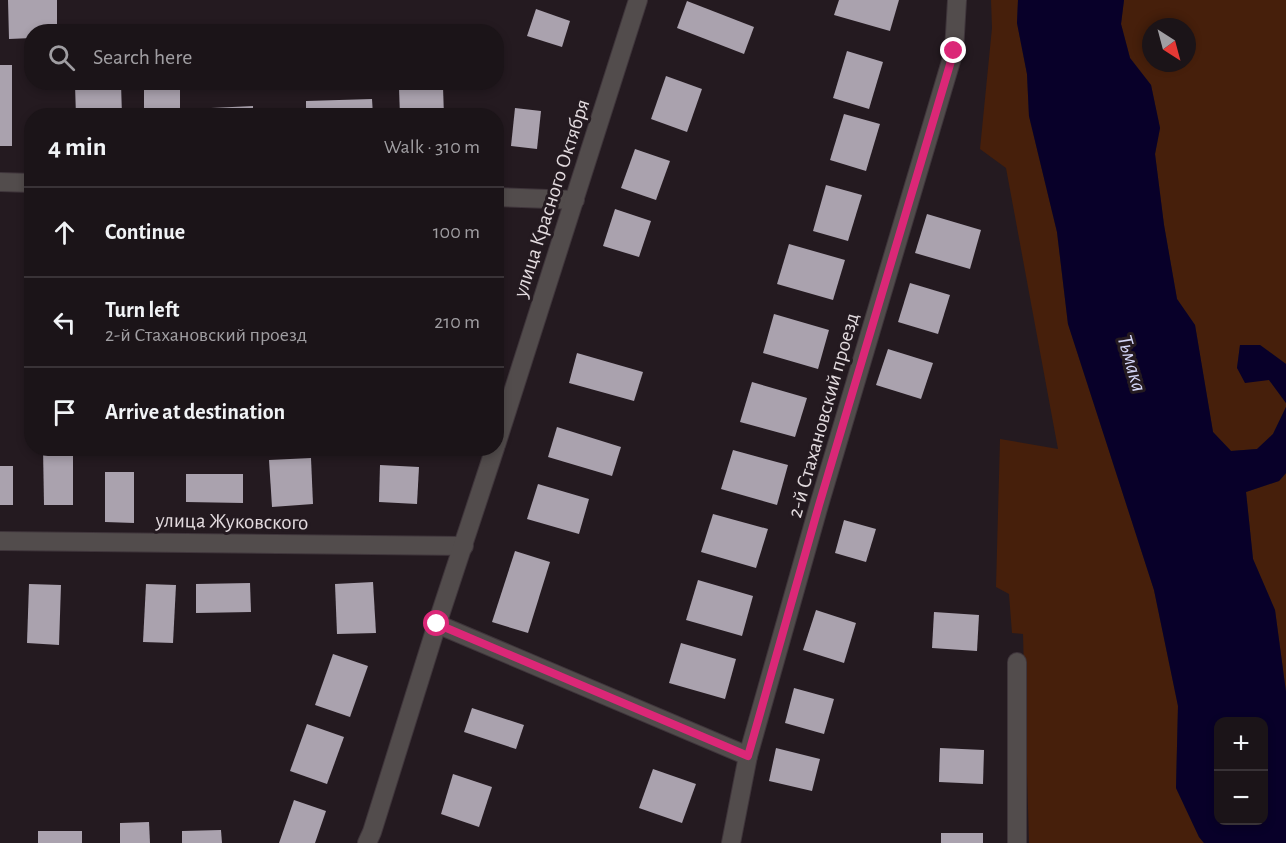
<!DOCTYPE html>
<html lang="en">
<head>
<meta charset="utf-8">
<style>
  body { margin:0; font-family:"Alegreya Sans",sans-serif; background:#282125; color:#f1f3f6 }
  .controls { position:absolute; right:18px; bottom:18px; display:grid; overflow:hidden; border-radius:12px; box-shadow:0 3px 9px #0003 }
  .controls button { width:54px; height:54px; display:grid; place-items:center; padding:0; border:0; border-bottom:2px solid #393337; background:#1b1418; color:#f1f3f6; font:30px sans-serif }
  .compass { position:absolute; left:1142px; top:18px; width:54px; height:54px; border-radius:50%; background:#1b1418; box-shadow:0 3px 9px #0003; rotate:144deg }
  .stop { position:absolute; width:18px; height:18px; margin:-14px; border:4px solid #db2777; border-radius:50%; background:#fff }
  .stop.end { background:#db2777; border-color:#fff; box-shadow:0 2px 6px #0008 }
  .list { margin:0; padding:0; list-style:none }
  h2 { display:flex; justify-content:space-between; align-items:center; height:78px; margin:0; padding:0 24px; font-size:26px }
  h2 small { font-size:20px; font-weight:400; color:#a09ea2 }
  .list li { display:grid; grid-template-columns:39px 1fr auto; gap:18px; align-items:center; box-sizing:border-box; height:90px; padding:0 24px; border-top:2px solid #393337 }
  .list b { display:block; font-size:22px; white-space:nowrap }
  .list p { margin:0; font-size:20px; white-space:nowrap; color:#a09ea2 }
  .list em { font-size:20px; font-style:normal; color:#a09ea2 }
  .icon { flex:none; width:33px; height:33px; fill:none; stroke:currentColor; stroke-width:2; stroke-linecap:round; stroke-linejoin:round }
  .map { position:relative; flex:none; width:1286px; height:843px; overflow:hidden }
  .search { position:absolute; background:#1b1418; box-shadow:0 3px 9px #0003; left:24px; top:24px; width:480px; height:66px; display:flex; align-items:center; gap:15px; box-sizing:border-box; padding:0 21px; border-radius:24px; color:#a09ea2; font-size:22px }
  .panel { position:absolute; background:#1b1418; box-shadow:0 3px 9px #0003; left:24px; top:108px; width:480px; height:348px; border-radius:24px }
  .map>svg:first-child { display:block }
  .green { fill:#461f0b; fill-rule:evenodd }
  .water { fill:#080029; fill-rule:evenodd }
  .building { fill:#aaa2ae }
  .lines { fill:none; stroke-linecap:round; stroke-linejoin:round }
  .minor-casing { stroke:#3f353b; stroke-width:20 }
  .minor { stroke:#524c4c; stroke-width:18 }
  .route { stroke:#db2777; stroke-width:8 }
  .labels { text-anchor:middle; stroke-width:6; stroke-linejoin:round; paint-order:stroke }
  .street-label { font-size:21px; fill:#e3dbdf; stroke:#241a20 }
  .water-label { font-size:22px; font-style:italic; fill:#d4d6f8; stroke:#241a20 }
</style>
</head>
<body>
<div class="map">
<svg width="1286" height="843" viewBox="0 0 1286 843">
  <rect width="100%" height="100%" fill="#241a20"/>
  <g class="green">
    <polygon points="991,0 1018,0 1017,23 1027,74 1029,116 1057,232 1068,324 1154,590 1178,706 1176,788 1199,837 1204,843 1029,843 1023,634 1012,633 1009,594 996,587 1000,439 1058,449 1006,168 980,149 992,28"/>
    <path d="M1124 0H1286V364L1260 345H1240L1237 368 1269 380 1286 403V407L1273 434 1257 449 1231 451 1213 432 1195 325 1177 299 1164 225 1155 154 1160 128 1151 85 1130 58 1121 24ZM1151 27H1187V63H1151Z"/>
    <polygon points="1286,473 1286,692 1275,610 1253,559 1246,492 1279,481"/>
  </g>
  <g class="water">
    <path d="M1018 0H1124L1121 24 1130 58 1151 85 1160 128 1155 154 1164 225 1177 299 1195 325 1213 432 1231 451 1257 449 1273 434 1286 407V473L1279 481 1246 492 1253 559 1275 610 1286 692V843H1204L1199 837 1176 788 1178 706 1154 590 1068 324 1057 232 1029 116 1027 74 1017 23ZM1218 722H1264V820H1218Z"/>
    <polygon points="1240,345 1260,345 1286,364 1286,403 1269,380 1245,383 1237,368"/>
  </g>
  <g class="building">
    <polygon points="8,0 57,0 57,32 32,32 32,38 9,39"/>
    <polygon points="839,0 899,0 890,31 834,15"/>
    <polygon points="687,1 754,27 744,54 677,28"/>
    <polygon points="536,9 570,21 562,47 527,36"/>
    <polygon points="847,51 883,62 869,109 833,98"/>
    <rect x="0" y="65" width="12" height="81"/>
    <polygon points="666,76 702,89 687,132 651,119"/>
    <rect x="144" y="82" width="36" height="34"/>
    <polygon points="121,83 122,116 76,116 75,85"/>
    <polygon points="443,87 444,116 400,116 399,88"/>
    <polygon points="372,99 373,116 306,116 306,101"/>
    <polygon points="253,106 253,116 211,116 211,108"/>
    <polygon points="515,108 541,111 537,149 511,146"/>
    <polygon points="844,114 880,124 866,171 830,160"/>
    <polygon points="635,149 670,161 656,200 621,188"/>
    <polygon points="826,185 862,195 848,241 813,231"/>
    <polygon points="615,209 651,221 639,257 603,246"/>
    <polygon points="927,214 981,230 970,269 915,253"/>
    <polygon points="789,244 845,260 833,300 777,284"/>
    <polygon points="910,283 950,295 938,334 898,322"/>
    <polygon points="774,314 829,330 818,369 763,353"/>
    <polygon points="888,349 933,363 921,399 876,385"/>
    <polygon points="577,353 643,372 634,401 569,383"/>
    <polygon points="752,382 807,398 795,437 740,422"/>
    <polygon points="557,427 621,447 612,476 548,457"/>
    <polygon points="43,448 73,448 73,505 44,505"/>
    <polygon points="733,450 788,465 777,505 721,489"/>
    <polygon points="311,458 313,504 272,507 269,460"/>
    <polygon points="380,465 419,467 417,504 379,502"/>
    <rect x="0" y="466" width="13" height="39"/>
    <polygon points="105,472 134,472 134,523 105,522"/>
    <polygon points="186,474 243,474 243,503 186,502"/>
    <polygon points="538,484 589,499 579,534 527,519"/>
    <polygon points="713,514 768,529 756,568 701,552"/>
    <polygon points="844,520 876,529 866,562 835,553"/>
    <polygon points="515,551 550,562 528,633 492,622"/>
    <polygon points="698,580 753,596 742,636 686,620"/>
    <polygon points="373,582 376,633 337,634 335,584"/>
    <polygon points="250,583 251,612 196,613 196,584"/>
    <polygon points="29,584 61,585 59,645 27,643"/>
    <polygon points="146,584 176,585 173,643 143,642"/>
    <polygon points="816,610 856,623 844,663 803,650"/>
    <polygon points="934,612 979,615 977,651 932,648"/>
    <polygon points="681,643 736,659 725,699 669,683"/>
    <polygon points="333,654 368,666 350,717 315,705"/>
    <polygon points="794,688 834,699 824,734 785,723"/>
    <polygon points="472,708 524,725 516,749 464,732"/>
    <polygon points="307,724 344,737 327,784 290,771"/>
    <polygon points="776,748 820,759 812,791 769,781"/>
    <polygon points="940,748 984,750 983,784 939,782"/>
    <polygon points="653,769 696,784 682,823 639,808"/>
    <polygon points="453,774 492,787 479,827 441,814"/>
    <polygon points="294,800 326,811 315,843 279,843"/>
    <polygon points="149,822 150,843 120,843 120,823"/>
    <polygon points="221,830 222,843 182,843 182,831"/>
    <rect x="38" y="831" width="44" height="12"/>
    <rect x="941" y="833" width="42" height="10"/>
  </g>
  <g class="lines">
    <g class="minor-casing">
      <g id="minor">
        <polyline points="0,182 32,183"/>
        <polyline points="496,197 575,200"/>
        <polyline points="496,445 638,0"/>
        <polyline points="0,541 464,546"/>
        <polyline points="437,624 748,756"/>
        <polyline points="1017,662 1017,843"/>
        <polyline points="367,843 372,832 437,624 495,448"/>
        <polyline points="731,843 748,756 819,505 954,51 957,0"/>
      </g>
    </g>
    <use href="#minor" class="minor"/>
  </g>
  <g class="lines">
    <polyline class="route" points="437,624 748,756 819,505 954,51"/>
  </g>
  <g class="labels">
    <g class="street-label">
      <text transform="translate(551 198) rotate(-72)" y="7">улица Красного Октября</text>
      <text transform="translate(823 415) rotate(-74)" y="7">2-й Стахановский проезд</text>
      <text transform="translate(232 521) rotate(1)" y="7">улица Жуковского</text>
    </g>
    <g class="water-label">
      <text transform="translate(1133 363) rotate(74)" y="8">Тьмака</text>
    </g>
  </g>
</svg>
<div class="controls">
<button>+</button>
<button>−</button>
</div>
<svg class="compass" viewBox="-18 -18 36 36"><path d="M0-13l5 13h-10z" fill="#e53935"/><path d="M0 13l5-13h-10z" fill="#a09ea2"/></svg>
<div class="stop" style="left:437px;top:624px"></div>
<div class="stop end" style="left:954px;top:51px"></div>
<div class="search"><svg class="icon" aria-label="search" viewBox="0 0 24 24"><circle cx="10" cy="10" r="6"/><path d="M15 15l6 6"/></svg>Search here</div>
<section class="panel">
<h2>4 min<small>Walk · 310 m</small></h2>
<ul class="list">
<li><svg class="icon" aria-label="ahead" viewBox="0 0 24 24"><path d="M12 20V5M6 11l6-6 6 6"/></svg><div><b>Continue</b></div><em>100 m</em></li>
<li><svg class="icon" aria-label="left" viewBox="0 0 24 24"><path d="M17 20v-9H6M10 6l-5 5 5 5"/></svg><div><b>Turn left</b><p>2-й Стахановский проезд</p></div><em>210 m</em></li>
<li><svg class="icon" aria-label="arrive" viewBox="0 0 24 24"><path d="M6 21V4h12l-3 4 3 4H6"/></svg><div><b>Arrive at destination</b></div></li>
</ul>
</section>
</div>
</body>
</html>
